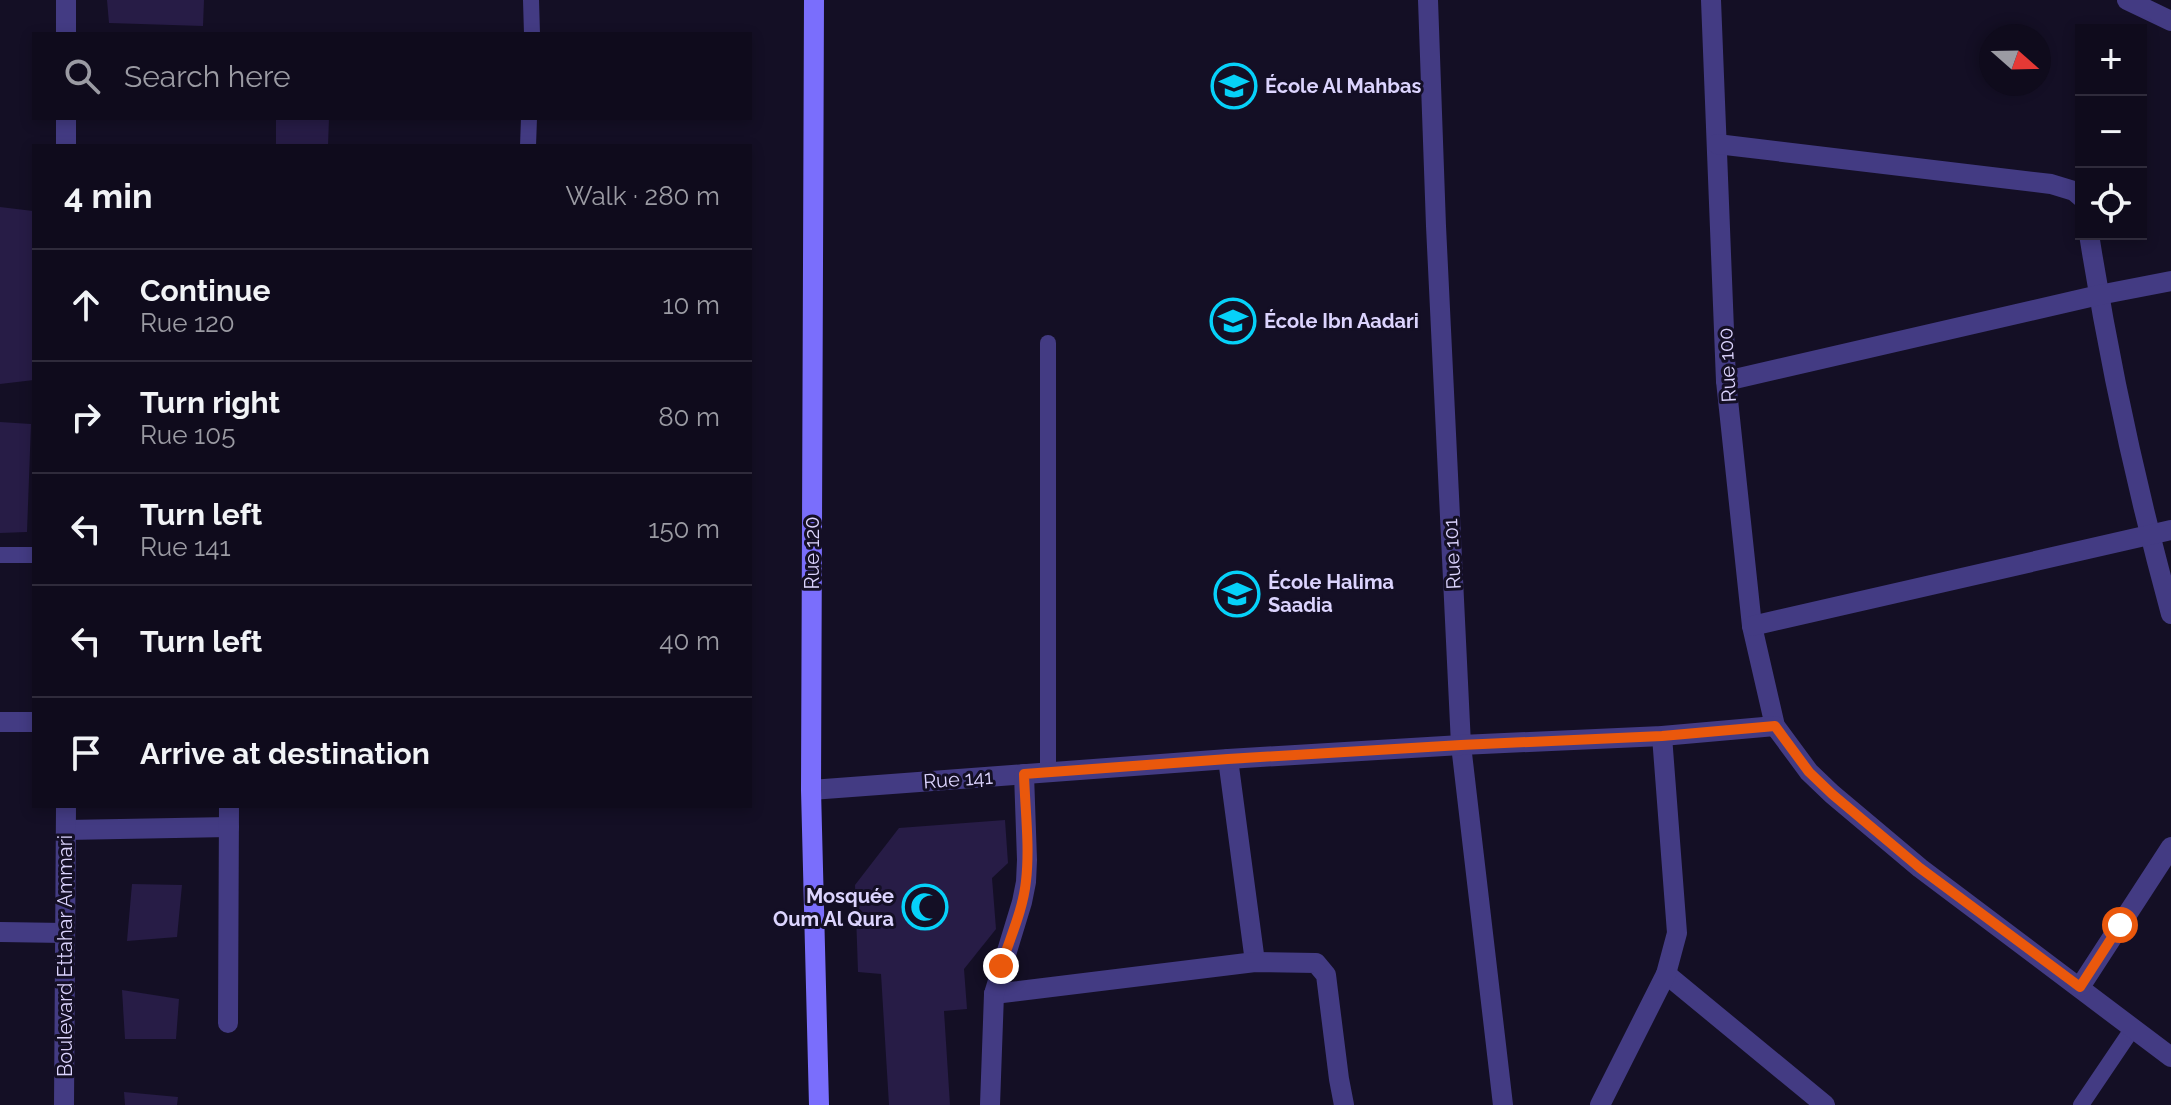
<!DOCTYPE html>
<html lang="en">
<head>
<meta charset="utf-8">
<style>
  body { margin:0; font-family:Raleway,sans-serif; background:#1d1929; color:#f1f3f6 }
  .controls { position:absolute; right:24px; top:24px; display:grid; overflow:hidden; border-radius:0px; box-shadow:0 4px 12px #0003 }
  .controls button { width:72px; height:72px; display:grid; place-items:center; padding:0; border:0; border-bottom:2px solid #2f2b3b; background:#0f0b1c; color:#f1f3f6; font:40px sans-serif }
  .compass { position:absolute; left:1979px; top:24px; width:72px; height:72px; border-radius:50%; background:#0f0b1c; box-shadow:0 4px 12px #0003; rotate:110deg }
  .stop { position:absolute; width:24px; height:24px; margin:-18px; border:6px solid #ea580c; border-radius:50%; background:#fff }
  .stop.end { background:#ea580c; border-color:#fff; box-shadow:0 2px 8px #0008 }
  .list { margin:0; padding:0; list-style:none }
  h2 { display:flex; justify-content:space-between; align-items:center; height:104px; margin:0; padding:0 32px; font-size:34px }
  h2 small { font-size:26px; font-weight:400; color:#9b9ba3 }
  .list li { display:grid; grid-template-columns:52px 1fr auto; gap:24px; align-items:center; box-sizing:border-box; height:112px; padding:0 32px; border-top:2px solid #2f2b3b }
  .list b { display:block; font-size:30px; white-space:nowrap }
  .list p { margin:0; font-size:26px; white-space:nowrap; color:#9b9ba3 }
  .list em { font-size:26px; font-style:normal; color:#9b9ba3 }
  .icon { flex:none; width:44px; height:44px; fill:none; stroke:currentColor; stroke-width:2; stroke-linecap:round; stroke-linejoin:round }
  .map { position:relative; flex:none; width:2171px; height:1105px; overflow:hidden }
  .search { position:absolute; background:#0f0b1c; box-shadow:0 4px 12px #0003; left:32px; top:32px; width:720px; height:88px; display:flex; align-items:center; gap:20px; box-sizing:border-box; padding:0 28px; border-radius:0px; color:#9b9ba3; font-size:30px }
  .panel { position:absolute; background:#0f0b1c; box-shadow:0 4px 12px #0003; left:32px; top:144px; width:720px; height:664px; border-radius:0px }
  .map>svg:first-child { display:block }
  .building { fill:#271c46 }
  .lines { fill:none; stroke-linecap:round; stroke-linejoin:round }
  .lane { stroke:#433b83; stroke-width:16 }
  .street { stroke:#433b83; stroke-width:20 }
  .secondary { stroke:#7a6efc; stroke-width:20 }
  .route { stroke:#ea580c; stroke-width:10 }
  .labels { text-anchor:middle; stroke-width:6; stroke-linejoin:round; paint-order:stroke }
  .poi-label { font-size:20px; font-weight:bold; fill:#dcd4fe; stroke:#140f25; text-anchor:start }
  .street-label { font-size:20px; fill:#dcd4fe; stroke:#140f25 }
</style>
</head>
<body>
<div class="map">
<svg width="2171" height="1105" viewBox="0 0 2171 1105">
  <rect width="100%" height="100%" fill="#140f25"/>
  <g class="building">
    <polygon points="107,0 204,0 203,26 109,23"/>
    <polygon points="276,118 329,118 328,146 276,146"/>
    <polygon points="0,207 33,211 34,306 34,380 0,384"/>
    <polygon points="0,422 31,424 27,532 0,533"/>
    <polygon points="1005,820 1008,863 992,878 996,929 964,969 967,1009 944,1011 950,1105 889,1105 881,974 858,972 855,885 899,828"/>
    <polygon points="132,884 182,885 177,937 127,941"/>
    <polygon points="122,990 179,999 176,1039 125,1039"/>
    <polygon points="124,1092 178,1097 177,1105 125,1105"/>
  </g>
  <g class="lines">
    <g class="lane">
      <polyline points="531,0 532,34"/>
      <polyline points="528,146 529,118"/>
      <polyline points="1048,343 1048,772"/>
      <polyline points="0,555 34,555"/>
      <polyline points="2081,1105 2133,1028"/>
    </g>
    <g class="street">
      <polyline points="1428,0 1436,226 1461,745 1503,1105"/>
      <polyline points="1711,0 1726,381 1752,626 1775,726 1809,772 1832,794 1920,868 2171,1057"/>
      <polyline points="2127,0 2171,21"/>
      <polyline points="66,34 66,0"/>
      <polyline points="1717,144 2051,184 2074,191 2081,197"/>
      <polyline points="66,146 66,118"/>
      <path d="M2089 234C2109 362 2137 490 2171 614"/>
      <polyline points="1726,381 2099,295 2171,281"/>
      <polyline points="1752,626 2171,530"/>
      <polyline points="0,722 34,722"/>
      <polyline points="1228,759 1255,962"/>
      <polyline points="811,790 1228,759 1461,745 1662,736 1775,726"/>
      <polyline points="66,830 229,827"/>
      <polyline points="0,932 65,933"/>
      <polyline points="1666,974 1825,1105"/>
      <polyline points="2080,987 2171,847"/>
      <polyline points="994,994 1255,962 1316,963 1326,975 1339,1079 1344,1105"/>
      <polyline points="228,1023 229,806"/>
      <polyline points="64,1105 66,806"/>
      <polyline points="990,1105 994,994 1022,902 1026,882 1027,860 1024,774"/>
      <polyline points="1600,1105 1666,974 1677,933 1662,736"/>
    </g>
    <polyline class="secondary" points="814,0 811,790 819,1105"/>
  </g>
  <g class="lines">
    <path class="route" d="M1001 966C1010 938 1023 910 1026 881 1030 846 1025 809 1024 774L1228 759 1461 745 1662 736 1775 726 1809 772 1832 794 1920 868 2080 987 2120 925"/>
  </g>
  <defs>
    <g id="school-ring" transform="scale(2.3)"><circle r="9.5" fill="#140f25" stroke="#06d1f9" stroke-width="1.5"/><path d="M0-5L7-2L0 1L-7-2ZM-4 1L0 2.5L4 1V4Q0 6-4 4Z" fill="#06d1f9"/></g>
    <g id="mosque-ring" transform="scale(2.3)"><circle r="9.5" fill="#140f25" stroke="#06d1f9" stroke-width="1.5"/><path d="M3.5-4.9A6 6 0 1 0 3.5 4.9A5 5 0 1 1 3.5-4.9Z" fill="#06d1f9"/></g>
  </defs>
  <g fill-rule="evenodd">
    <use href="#school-ring" x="1234" y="86"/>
    <use href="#school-ring" x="1233" y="321"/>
    <use href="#school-ring" x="1237" y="594"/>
    <use href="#mosque-ring" x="925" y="907"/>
  </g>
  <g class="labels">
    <g class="poi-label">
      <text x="1265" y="93">École Al Mahbas</text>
      <text x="1264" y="328">École Ibn Aadari</text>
      <text x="1268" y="589">École Halima<tspan x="1268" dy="23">Saadia</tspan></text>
      <text x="894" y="903" text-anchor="end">Mosquée<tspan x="894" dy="23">Oum Al Qura</tspan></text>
    </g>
    <g class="street-label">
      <text transform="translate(1727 365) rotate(-93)" y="7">Rue 100</text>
      <text transform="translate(812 553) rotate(-90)" y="7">Rue 120</text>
      <text transform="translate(1452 554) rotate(-93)" y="7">Rue 101</text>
      <text transform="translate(958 779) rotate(-4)" y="7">Rue 141</text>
      <text transform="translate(65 956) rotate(-90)" y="7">Boulevard Ettahar Ammari</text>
    </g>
  </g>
</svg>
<div class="controls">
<button>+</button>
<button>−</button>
<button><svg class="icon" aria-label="locate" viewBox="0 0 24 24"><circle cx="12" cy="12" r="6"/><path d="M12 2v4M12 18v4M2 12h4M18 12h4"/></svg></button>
</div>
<svg class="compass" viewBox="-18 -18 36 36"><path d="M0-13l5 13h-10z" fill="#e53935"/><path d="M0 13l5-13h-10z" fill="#9b9ba3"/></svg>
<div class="stop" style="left:2120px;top:925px"></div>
<div class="stop end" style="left:1001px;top:966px"></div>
<div class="search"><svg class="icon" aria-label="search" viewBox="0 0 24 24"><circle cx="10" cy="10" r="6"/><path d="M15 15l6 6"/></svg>Search here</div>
<section class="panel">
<h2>4 min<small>Walk · 280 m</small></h2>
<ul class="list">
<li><svg class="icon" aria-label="ahead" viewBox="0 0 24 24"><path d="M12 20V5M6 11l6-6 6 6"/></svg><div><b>Continue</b><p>Rue 120</p></div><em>10 m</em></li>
<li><svg class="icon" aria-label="right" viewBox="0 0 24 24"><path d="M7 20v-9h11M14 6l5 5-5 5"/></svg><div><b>Turn right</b><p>Rue 105</p></div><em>80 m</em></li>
<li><svg class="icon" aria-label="left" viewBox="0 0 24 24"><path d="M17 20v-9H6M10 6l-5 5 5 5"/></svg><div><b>Turn left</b><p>Rue 141</p></div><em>150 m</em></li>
<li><svg class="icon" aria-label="left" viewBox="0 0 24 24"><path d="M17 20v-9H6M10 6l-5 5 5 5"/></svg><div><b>Turn left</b></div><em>40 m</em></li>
<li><svg class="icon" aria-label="arrive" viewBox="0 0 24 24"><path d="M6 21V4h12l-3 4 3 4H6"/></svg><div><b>Arrive at destination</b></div></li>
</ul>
</section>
</div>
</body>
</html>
